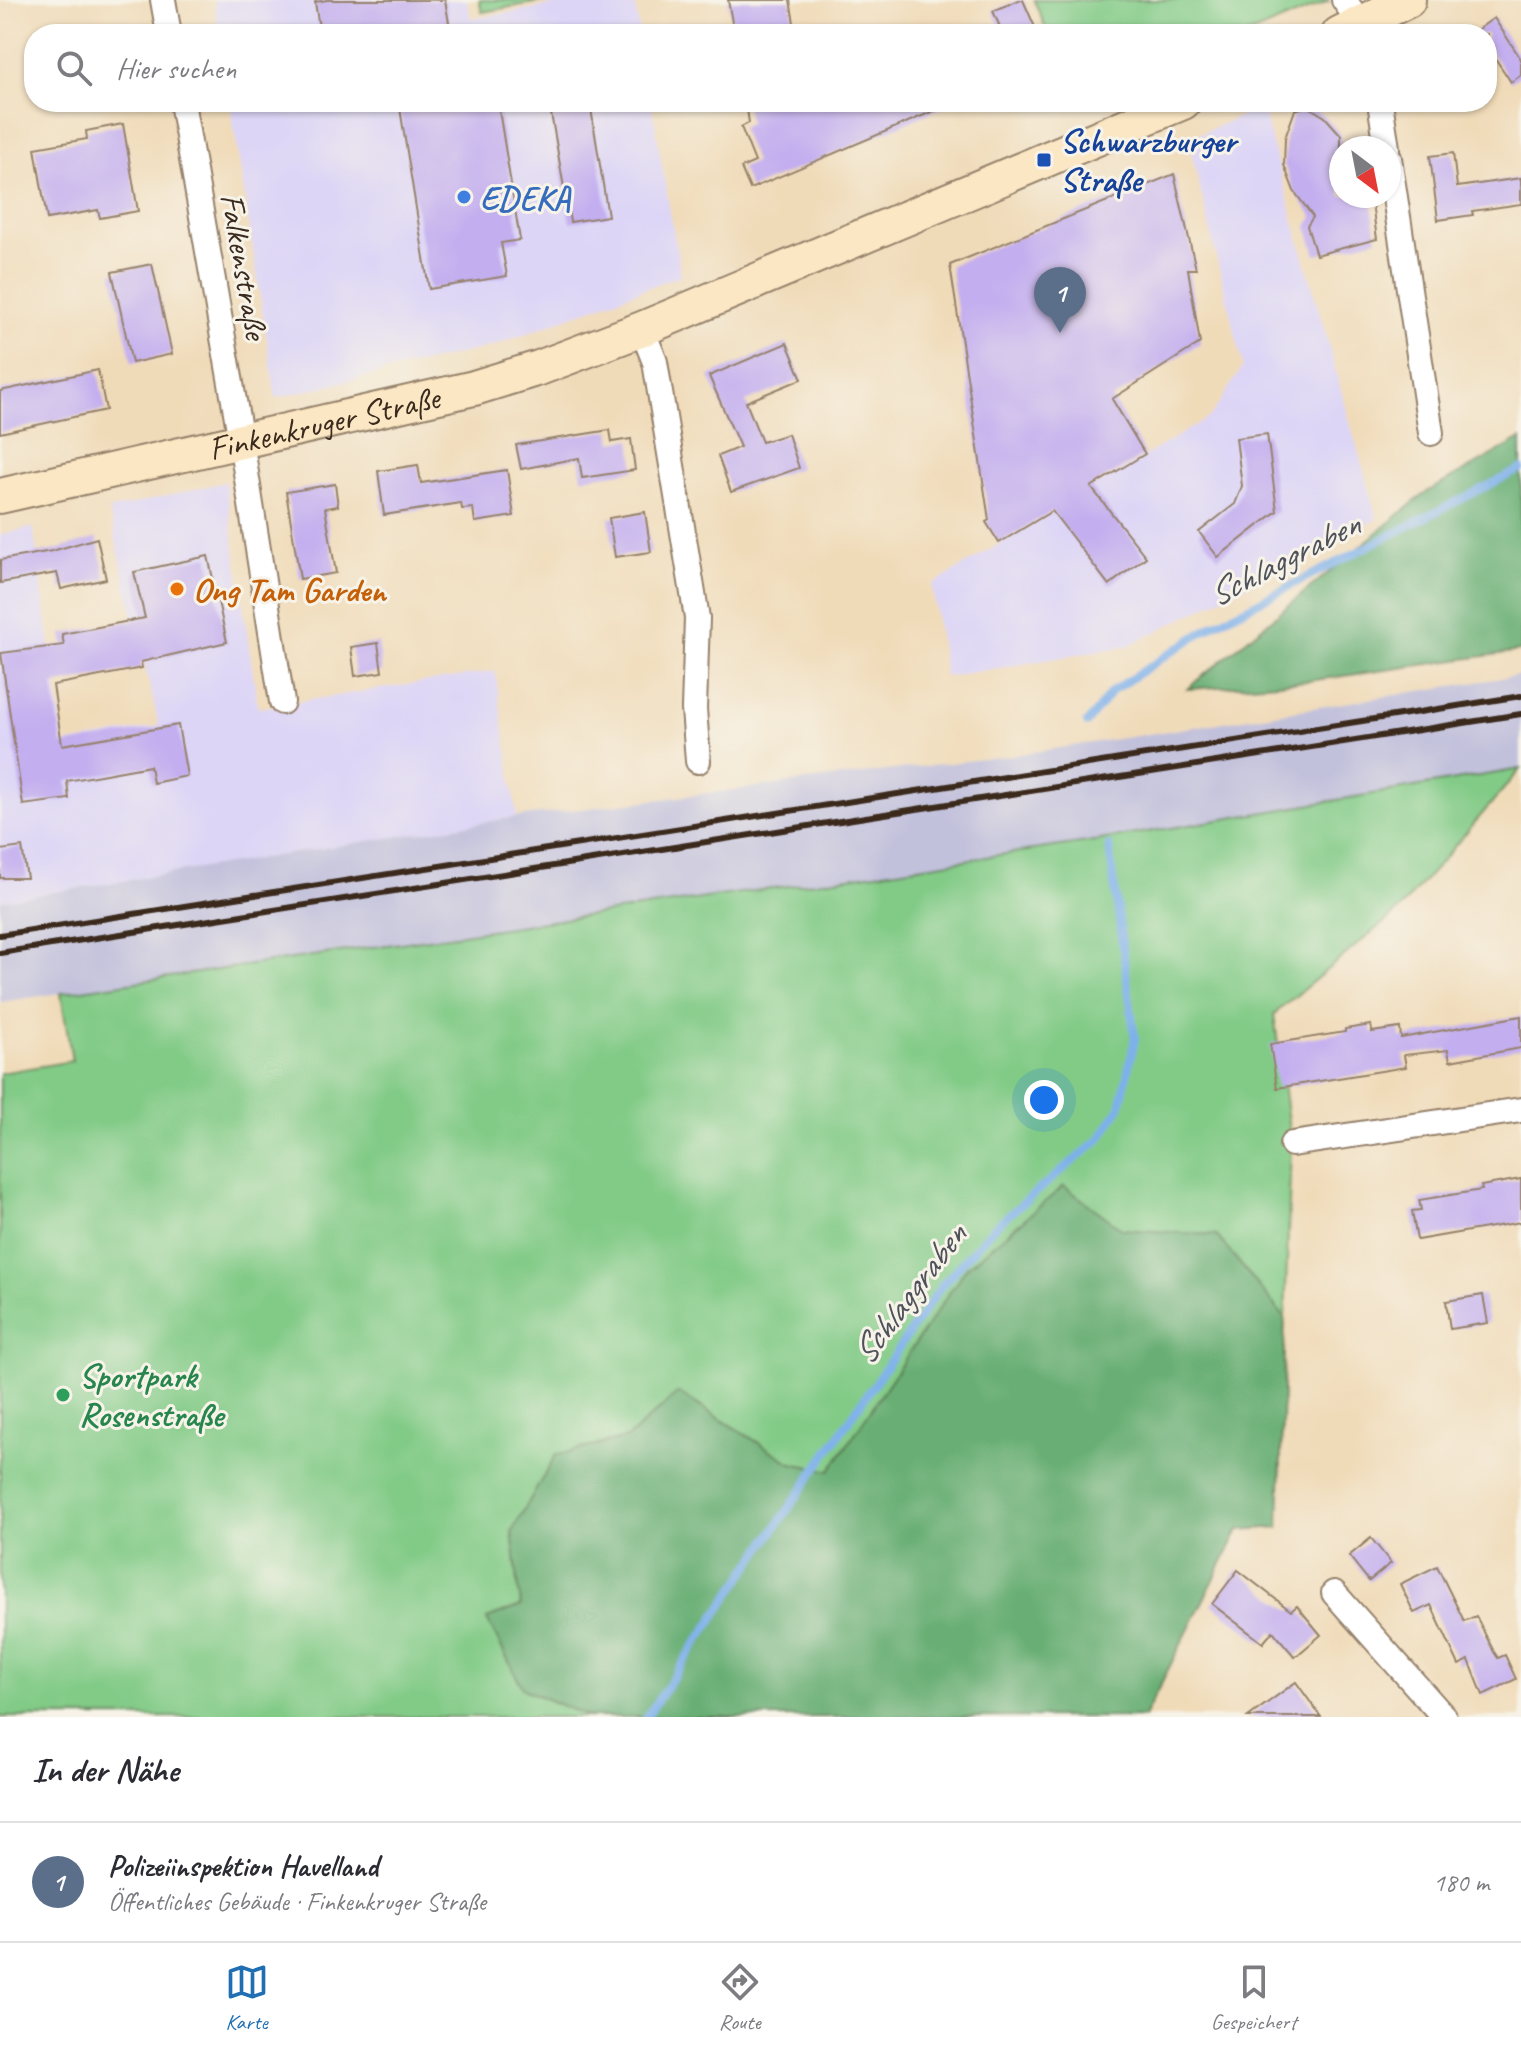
<!DOCTYPE html>
<html lang="de">
<head>
<meta charset="utf-8">
<style>
  body { margin:0; font-family:Caveat,sans-serif; background:#f2f2f3; color:#2b2b33 }
  .compass { position:absolute; left:1329px; top:136px; width:72px; height:72px; border-radius:50%; background:#fff; box-shadow:0 2px 6px #0004; rotate:148deg }
  .you { position:absolute; left:1044px; top:1100px; width:28px; height:28px; margin:-20px; border:6px solid #fff; border-radius:50%; background:#1a73e8; box-shadow:0 0 0 12px #1a73e833 }
  .badge { display:grid; place-items:center; width:52px; height:52px; border-radius:50%; background:#1f6fb2; color:#fff; font-size:26px; font-weight:700 }
  .pin { position:absolute; translate:-50% -66px; filter:drop-shadow(0 2px 4px #0008) }
  .pin::after { content:''; position:absolute; top:42px; width:28px; height:24px; background:inherit; clip-path:polygon(0 0,100% 0,50% 100%) }
  .list { margin:0; padding:0; list-style:none }
  h2 { display:flex; justify-content:space-between; align-items:center; height:104px; margin:0; padding:0 32px; font-size:34px }
  h2 small { font-size:26px; font-weight:400; color:#7c7c81 }
  .list li { display:grid; grid-template-columns:52px 1fr auto; gap:24px; align-items:center; box-sizing:border-box; height:120px; padding:0 32px; border-top:2px solid #e1e1e2 }
  .list b { display:block; font-size:30px; white-space:nowrap }
  .list p { margin:0; font-size:26px; white-space:nowrap; color:#7c7c81 }
  .list em { font-size:26px; font-style:normal; color:#7c7c81 }
  .icon { flex:none; width:44px; height:44px; fill:none; stroke:currentColor; stroke-width:2; stroke-linecap:round; stroke-linejoin:round }
  .map { position:relative; flex:none; width:1521px; height:1717px; overflow:hidden }
  .search { position:absolute; background:#fff; box-shadow:0 2px 6px #0004; left:24px; right:24px; top:24px; height:88px; display:flex; align-items:center; gap:20px; box-sizing:border-box; padding:0 28px; border-radius:32px; color:#7c7c81; font-size:30px }
  .sheet { height:224px; background:#fff }
  nav { display:flex; justify-content:space-around; align-items:center; box-sizing:border-box; height:112px; border-top:2px solid #e1e1e2; background:#fff; font-size:22px; color:#7c7c81 }
  nav a { display:grid; justify-items:center; gap:4px }
  nav .on { color:#1f6fb2 }
  .map>svg:first-child { display:block }
  .built { fill:#ddd5f6 }
  .industrial { fill:#c2c1dc }
  .green { fill:#82cb87; stroke:#5e7a52; stroke-width:2 }
  .forest { fill:#69af74; stroke:#526c49; stroke-width:2 }
  .lines { fill:none; stroke-linecap:round; stroke-linejoin:round }
  .stream { stroke:#7eb0ea; stroke-width:8 }
  .building { fill:#c3aeef }
  .street-casing { stroke:#96826c; stroke-width:28 }
  .secondary-casing { stroke:#96826c; stroke-width:38 }
  .street { stroke:#fff; stroke-width:24 }
  .secondary { stroke:#fbe7c3; stroke-width:34 }
  .rail { stroke:#3b2a1e; stroke-width:6 }
  .transit-dot { fill:#1a4fb4; stroke:#f7f3e8; stroke-width:3 }
  .shop-dot { fill:#3f7fe0; stroke:#f7f3e8; stroke-width:3 }
  .food-dot { fill:#e8710a; stroke:#f7f3e8; stroke-width:3 }
  .leisure-dot { fill:#2e9e5b; stroke:#f7f3e8; stroke-width:3 }
  .labels { text-anchor:middle; stroke-width:6; stroke-linejoin:round; paint-order:stroke }
  .transit-label { font-size:34px; font-weight:bold; fill:#164399; stroke:#f7f3e8; text-anchor:start }
  .shop-label { font-size:34px; font-weight:bold; fill:#366cbe; stroke:#f7f3e8; text-anchor:start }
  .street-label { font-size:34px; fill:#3b2a1e; stroke:#f7f3e8 }
  .food-label { font-size:34px; font-weight:bold; fill:#c56008; stroke:#f7f3e8; text-anchor:start }
  .leisure-label { font-size:34px; font-weight:bold; fill:#27864d; stroke:#f7f3e8; text-anchor:start }
  .water-label { font-size:36px; font-style:italic; fill:#4f525b; stroke:#f7f3e8 }
</style>
</head>
<body>
<div class="map">
<svg width="1521" height="1717" viewBox="0 0 1521 1717">
  <rect width="100%" height="100%" fill="#f7f3e8"/>
  <filter id="ink" filterUnits="userSpaceOnUse"><feTurbulence type="fractalNoise" baseFrequency=".0125" numOctaves="2"/><feDisplacementMap in="SourceGraphic" scale="16" xChannelSelector="R" yChannelSelector="G"/><feConvolveMatrix kernelMatrix="1 2 1 2 8 2 1 2 1" color-interpolation-filters="sRGB"/></filter>
  <filter id="wash" filterUnits="userSpaceOnUse"><feTurbulence type="fractalNoise" baseFrequency=".006" numOctaves="4" result="noise"/><feDisplacementMap in="SourceGraphic" scale="32" xChannelSelector="R" yChannelSelector="G"/><feGaussianBlur stdDeviation="1.8" result="paint"/><feColorMatrix in="noise" values="0 0 0 0 0 0 0 0 0 0 0 0 0 0 0 0 0 1.4 0 .05"/><feComposite in="paint" operator="in"/></filter>
  <g filter="url(#wash)">
    <rect width="100%" height="100%" fill="#f0dbb9"/>
    <g class="built">
      <polygon points="214,0 467,0 471,19 584,0 634,0 640,34 219,34"/>
      <polygon points="230,102 651,102 681,275 493,346 276,398"/>
      <polygon points="1262,107 1377,519 1128,646 945,677 932,585 1211,416 1243,366 1188,139"/>
      <polygon points="225,482 258,708 495,671 517,817 0,901 0,535 33,527 64,744 159,726 109,510"/>
    </g>
    <polygon class="industrial" points="1521,675 1521,769 1094,841 0,1002 0,901 517,817 1015,755"/>
    <g class="green">
      <polygon points="479,0 551,0 482,12"/>
      <polygon points="1034,0 1328,0 1329,1 1250,34 1048,34"/>
      <polygon points="1521,769 1400,909 1274,1014 1291,1145 1285,1318 1216,1235 1122,1230 1064,1186 966,1268 830,1471 791,1463 679,1393 627,1438 556,1455 512,1531 521,1606 487,1619 523,1689 589,1717 0,1717 0,1073 72,1061 61,993 1094,841"/>
    </g>
    <g class="forest">
      <polygon points="1521,439 1521,651 1308,681 1187,689 1425,493"/>
      <polygon points="1064,1186 1122,1229 1216,1235 1285,1318 1279,1527 1239,1530 1144,1717 589,1717 523,1689 487,1619 521,1606 512,1531 556,1455 627,1438 678,1393 791,1463 830,1471 966,1268"/>
    </g>
    <g class="lines">
      <g class="stream">
        <polyline points="1087,723 1112,691 1213,625 1521,469"/>
        <polyline points="646,1717 942,1285 994,1227 1100,1139 1120,1107 1135,1039 1109,846"/>
      </g>
    </g>
    <g id="blocks">
      <g class="building">
        <polygon points="327,0 445,0 451,34 320,34 315,2"/>
        <polygon points="728,0 790,0 796,34 734,34"/>
        <polygon points="1019,0 1023,0 1038,34 1003,34 993,11"/>
        <polygon points="1494,18 1521,59 1521,75 1511,82 1487,46 1487,34 1479,34 1477,30"/>
        <polygon points="399,102 478,102 479,107 498,104 520,240 501,243 507,276 429,289"/>
        <polygon points="549,102 590,102 608,216 570,222"/>
        <polygon points="746,102 955,102 750,189 741,168 755,162 741,127 749,123"/>
        <polygon points="1307,106 1325,117 1341,135 1341,196 1371,196 1377,239 1316,255 1307,226 1313,217 1294,191 1284,165 1285,138 1295,110"/>
        <polygon points="123,124 138,211 100,218 98,210 47,219 35,148 87,139 86,131"/>
        <polygon points="1453,153 1457,187 1521,178 1521,204 1472,211 1473,215 1438,220 1430,156"/>
        <polygon points="1174,174 1196,269 1188,269 1200,343 1112,399 1145,454 1091,487 1146,557 1109,585 1052,511 999,543 986,522 989,520 950,265"/>
        <polygon points="152,264 172,354 132,363 112,272"/>
        <polygon points="787,343 802,379 746,402 762,442 788,434 799,468 731,492 718,456 740,447 709,376"/>
        <polygon points="98,370 106,410 0,433 0,391"/>
        <polygon points="610,430 612,442 631,439 635,470 582,478 579,458 521,469 516,445"/>
        <polygon points="1267,434 1277,511 1218,557 1199,532 1235,504 1242,486 1236,438"/>
        <polygon points="418,465 421,483 507,470 514,516 475,522 473,508 462,509 461,503 384,515 378,471"/>
        <polygon points="335,484 338,506 325,508 336,573 300,579 286,492"/>
        <polygon points="645,512 651,552 615,557 609,518"/>
        <polygon points="97,538 106,579 61,589 57,573 0,583 0,560 52,551"/>
        <polygon points="208,556 227,642 141,662 142,668 53,685 62,745 178,725 187,776 153,783 150,766 67,781 69,799 23,805 1,653 64,645 62,634 145,618 134,572"/>
        <polygon points="378,643 382,672 355,676 351,647"/>
        <polygon points="22,847 27,878 0,878 0,850"/>
        <polygon points="1521,1016 1521,1048 1450,1061 1448,1050 1404,1055 1406,1067 1277,1088 1270,1044 1345,1032 1345,1029 1371,1025 1372,1032 1400,1028 1401,1038"/>
        <polygon points="1521,1179 1521,1222 1417,1240 1412,1211 1421,1210 1419,1200 1482,1190 1481,1186"/>
        <polygon points="1483,1295 1488,1323 1450,1329 1446,1301"/>
        <polygon points="1371,1538 1391,1563 1369,1581 1349,1556"/>
        <polygon points="1437,1566 1464,1621 1476,1616 1494,1652 1498,1658 1505,1655 1516,1679 1483,1695 1469,1660 1459,1665 1431,1605 1414,1613 1400,1584"/>
        <polygon points="1238,1570 1291,1611 1297,1606 1321,1635 1295,1657 1273,1631 1263,1643 1212,1604"/>
        <polygon points="1296,1682 1321,1717 1248,1717"/>
      </g>
    </g>
  </g>
  <g filter="url(#ink)">
    <use href="#blocks" fill-opacity="0" stroke="#96826c" stroke-width="2"/>
    <g class="lines">
      <g class="street-casing">
        <g id="street">
          <polyline points="163,0 169,34"/>
          <polyline points="1344,0 1361,24 1365,34"/>
          <polyline points="182,102 241,441 282,702"/>
          <polyline points="1380,102 1387,148"/>
          <polyline points="1389,158 1431,433"/>
          <polyline points="642,329 655,362 697,618 694,709 698,761"/>
          <polyline points="1292,1144 1521,1110"/>
          <polyline points="1334,1593 1444,1717"/>
        </g>
      </g>
      <g class="secondary-casing">
        <g id="secondary">
          <polyline points="1339,34 1408,0"/>
          <path id="s1" d="M0 496 474 388 539 368 642 329 1183 102"/>
        </g>
      </g>
      <use href="#street" class="street"/>
      <use href="#secondary" class="secondary"/>
      <g class="rail">
        <polyline points="0,935 1521,696"/>
        <polyline points="0,953 1521,714"/>
      </g>
    </g>
  </g>
  <rect class="transit-dot" x="1036" y="152" width="16" height="16" rx="4"/>
  <circle class="shop-dot" cx="464" cy="197" r="8"/>
  <circle class="food-dot" cx="177" cy="589" r="8"/>
  <circle class="leisure-dot" cx="63" cy="1395" r="8"/>
  <g class="labels">
    <g class="transit-label">
      <text x="1060" y="152">Schwarzburger<tspan x="1060" dy="39">Straße</tspan></text>
    </g>
    <g class="shop-label">
      <text x="480" y="209">EDEKA</text>
    </g>
    <g class="street-label">
      <text transform="translate(245 266) rotate(80)" y="12">Falkenstraße</text>
      <text dy="12" stroke="none"><textPath href="#s1" startOffset="332">Finkenkruger Straße</textPath></text>
    </g>
    <g class="food-label">
      <text x="193" y="601">Ong Tam Garden</text>
    </g>
    <g class="leisure-label">
      <text x="79" y="1387">Sportpark<tspan x="79" dy="39">Rosenstraße</tspan></text>
    </g>
    <g class="water-label">
      <text transform="translate(1283 558) rotate(-27)" y="13">Schlaggraben</text>
      <text transform="translate(908 1293) rotate(-53)" y="13">Schlaggraben</text>
    </g>
  </g>
</svg>
<svg class="compass" viewBox="-18 -18 36 36"><path d="M0-13l5 13h-10z" fill="#e53935"/><path d="M0 13l5-13h-10z" fill="#7c7c81"/></svg>
<div class="you"></div>
<div class="pin badge" style="left:1060px;top:333px;background:#5c6f8a">1</div>
<div class="search"><svg class="icon" aria-label="search" viewBox="0 0 24 24"><circle cx="10" cy="10" r="6"/><path d="M15 15l6 6"/></svg>Hier suchen</div>
</div>
<section class="sheet">
<h2>In der Nähe<small></small></h2>
<ul class="list">
<li><span class="badge" style="background:#5c6f8a">1</span><div><b>Polizeiinspektion Havelland</b><p>Öffentliches Gebäude · Finkenkruger Straße</p></div><em>180 m</em></li>
</ul>
</section>
<nav>
<a class="on"><svg class="icon" aria-label="map" viewBox="0 0 24 24"><path d="M3 6l6-2 6 2 6-2v14l-6 2-6-2-6 2zM9 4v14M15 6v14"/></svg>Karte</a>
<a><svg class="icon" aria-label="directions" viewBox="0 0 24 24"><path d="M12 3l9 9-9 9-9-9zM9 14v-3h6M13 9l2 2-2 2"/></svg>Route</a>
<a><svg class="icon" aria-label="saved" viewBox="0 0 24 24"><path d="M7 4h10v16l-5-4-5 4z"/></svg>Gespeichert</a>
</nav>
</body>
</html>
